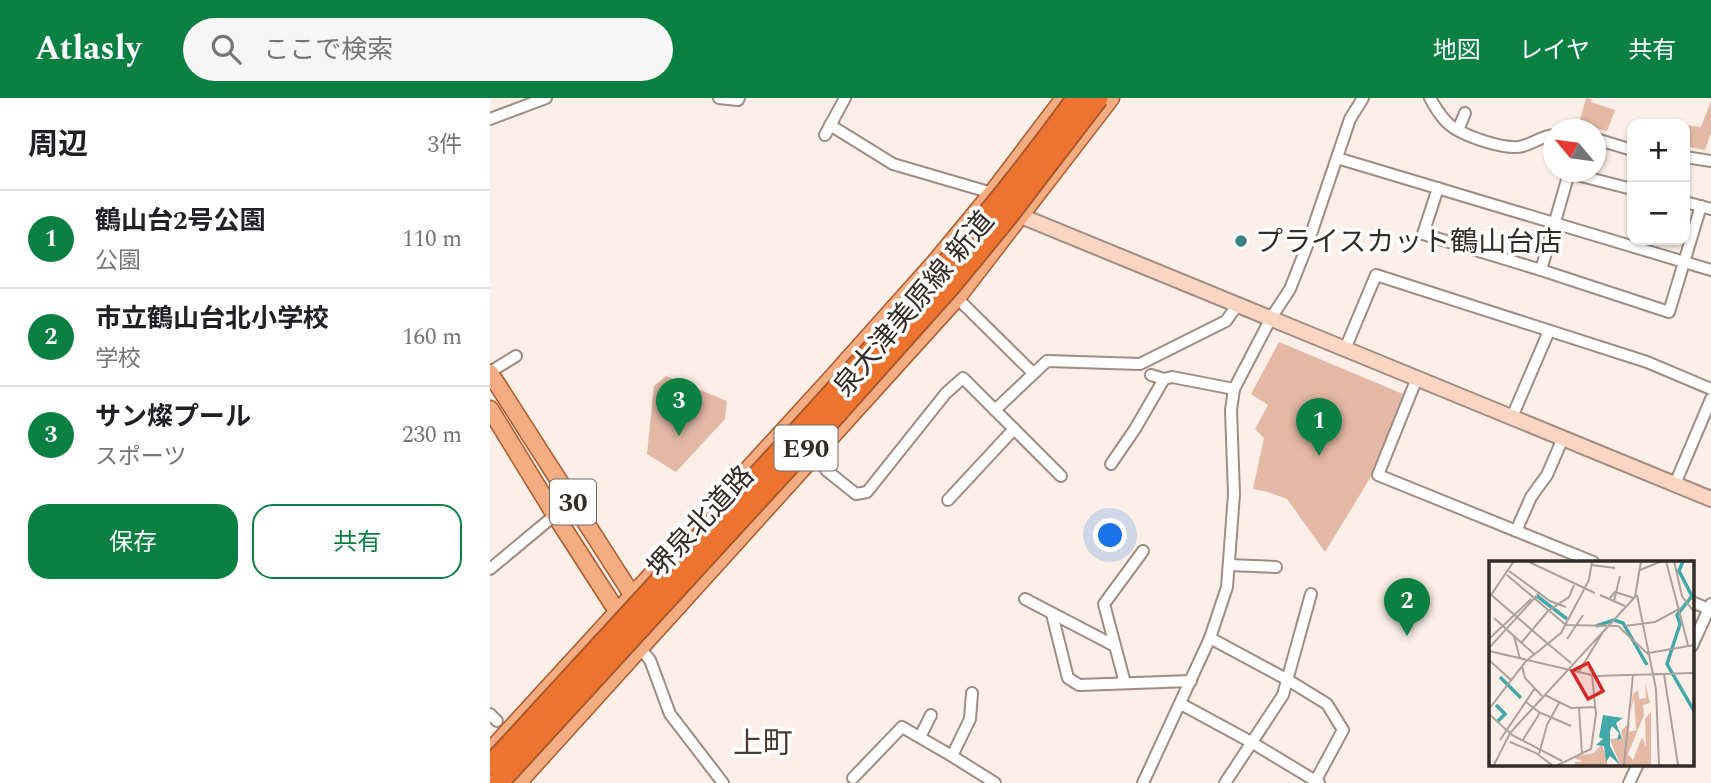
<!DOCTYPE html>
<html lang="ja">
<head>
<meta charset="utf-8">
<style>
  body { margin:0; font-family:Spectral,"Noto Sans JP",serif; background:#f6f6f6; color:#202124 }
  .controls { position:absolute; right:21px; top:21px; display:grid; overflow:hidden; border-radius:14px; box-shadow:0 2px 5px #0004 }
  .controls button { width:63px; height:63px; display:grid; place-items:center; padding:0; border:0; border-bottom:2px solid #e0e0e0; background:#fff; color:#202124; font:35px sans-serif }
  .compass { position:absolute; left:1053px; top:21px; width:63px; height:63px; border-radius:50%; background:#fff; box-shadow:0 2px 5px #0004; rotate:299deg }
  .you { position:absolute; left:621px; top:438px; width:24px; height:24px; margin:-18px; border:5px solid #fff; border-radius:50%; background:#1a73e8; box-shadow:0 0 0 10px #1a73e833 }
  .badge { display:grid; place-items:center; width:46px; height:46px; border-radius:50%; background:#0b8043; color:#fff; font-size:23px; font-weight:700 }
  .pin { position:absolute; translate:-50% -58px; filter:drop-shadow(0 2px 4px #0008) }
  .pin::after { content:''; position:absolute; top:37px; width:24px; height:21px; background:inherit; clip-path:polygon(0 0,100% 0,50% 100%) }
  .list { margin:0; padding:0; list-style:none }
  h2 { display:flex; justify-content:space-between; align-items:center; height:91px; margin:0; padding:0 28px; font-size:30px }
  h2 small { font-size:23px; font-weight:400; color:#757577 }
  .list li { display:grid; grid-template-columns:46px 1fr auto; gap:21px; align-items:center; box-sizing:border-box; height:98px; padding:0 28px; border-top:2px solid #e0e0e0 }
  .list b { display:block; font-size:26px; white-space:nowrap }
  .list p { margin:0; font-size:23px; white-space:nowrap; color:#757577 }
  .list em { font-size:23px; font-style:normal; color:#757577 }
  .actions { display:flex; gap:14px; padding:21px 28px }
  .actions a { flex:1; padding:16px 0; border:2px solid #0b8043; border-radius:21px; text-align:center; font-size:24px; color:#0b8043 }
  .actions .main { background:#0b8043; color:#fff }
  .icon { flex:none; width:38px; height:38px; fill:none; stroke:currentColor; stroke-width:2; stroke-linecap:round; stroke-linejoin:round }
  .map { position:relative; flex:none; width:1221px; height:685px; overflow:hidden }
  header { display:flex; align-items:center; gap:42px; box-sizing:border-box; height:98px; padding:0 35px; background:#0b8043; color:#fff }
  header strong { font-size:33px }
  nav { display:flex; gap:38px; margin-inline-start:auto; font-size:24px }
  .search { width:490px; height:63px; background:#f6f6f6; display:flex; align-items:center; gap:18px; box-sizing:border-box; padding:0 24px; border-radius:38px; color:#757577; font-size:26px }
  main { display:flex }
  aside { flex:1; background:#fff }
  .map>svg:first-child { display:block }
  .green { fill:#e3b8a4 }
  .lines { fill:none; stroke-linecap:round; stroke-linejoin:round }
  .street-casing { stroke:#a08c82; stroke-width:14 }
  .secondary-casing { stroke:#a08c82; stroke-width:18 }
  .primary-casing { stroke:#ac5a2c; stroke-width:19 }
  .street { stroke:#fff; stroke-width:10 }
  .secondary { stroke:#fad5c1; stroke-width:14 }
  .primary { stroke:#f4ac82; stroke-width:16 }
  .highway-bridge-casing { stroke:#ac5a2c; stroke-width:23; stroke-linecap:butt }
  .highway-bridge { stroke:#ed742f; stroke-width:19 }
  .poi-dot { fill:#398284; stroke:#fff; stroke-width:2.5 }
  .labels { text-anchor:middle; stroke-width:7; stroke-linejoin:round; paint-order:stroke }
  .shield { fill:#fff; stroke:#706b68; stroke-width:2 }
  .shield-label { font-size:26px; font-weight:bold; fill:#332b27 }
  .poi-label { font-size:28px; fill:#332b27; stroke:#fff; text-anchor:start }
  .street-label { font-size:28px; fill:#332b27; stroke:#fff }
  .neighbourhood-label { font-size:30px; fill:#4c3a32; stroke:#fff }
  .inset-river { fill:none; stroke:#43a8aa; stroke-width:3.5 }
  .inset-road { fill:none; stroke:#aca19b; stroke-width:2 }
  .view { fill:#d62828; fill-opacity:0.15; stroke:#d62828; stroke-width:3.5 }
  .inset-edge { fill:none; stroke:#332b27; stroke-width:3.5 }
</style>
</head>
<body>
<header>
<strong>Atlasly</strong>
<div class="search"><svg class="icon" aria-label="search" viewBox="0 0 24 24"><circle cx="10" cy="10" r="6"/><path d="M15 15l6 6"/></svg>ここで検索</div>
<nav><a>地図</a><a>レイヤ</a><a>共有</a></nav>
</header>
<main>
<aside>
<h2>周辺<small>3件</small></h2>
<ul class="list">
<li><span class="badge">1</span><div><b>鶴山台2号公園</b><p>公園</p></div><em>110 m</em></li>
<li><span class="badge">2</span><div><b>市立鶴山台北小学校</b><p>学校</p></div><em>160 m</em></li>
<li><span class="badge">3</span><div><b>サン燦プール</b><p>スポーツ</p></div><em>230 m</em></li>
</ul>
<div class="actions"><a class="main">保存</a><a>共有</a></div>
</aside>
<div class="map">
<svg width="1221" height="685" viewBox="0 0 1221 685">
  <rect width="100%" height="100%" fill="#fcefe8"/>
  <g class="green">
    <polygon points="1096,0 1102,1 1101,4 1125,12 1117,33 1089,25"/>
    <polygon points="1221,3 1221,35 1215,52 1195,48 1195,27 1211,29"/>
    <polygon points="789,244 913,296 882,377 835,454 797,401 778,394 763,391 774,340 765,331 778,307 761,296"/>
    <polygon points="176,278 237,303 235,321 186,374 157,356 164,288"/>
  </g>
  <g class="lines">
    <g class="street-casing">
      <g id="street">
        <polyline points="229,0 248,2 249,0"/>
        <path d="M940 0C946 11 953 23 964 30 978 39 1017 53 1033 48 1044 45 1052 38 1064 37"/>
        <polyline points="0,21 56,0"/>
        <polyline points="340,27 403,66 502,95"/>
        <polyline points="968,32 975,15"/>
        <polyline points="335,37 355,0"/>
        <polyline points="1106,41 1142,52"/>
        <polyline points="1195,59 1221,63"/>
        <polyline points="847,60 1221,172"/>
        <polyline points="948,90 933,136 1051,172 1179,214 1211,108"/>
        <polyline points="1195,104 1221,111"/>
        <polyline points="1051,172 1079,75 1142,91"/>
        <polyline points="467,200 543,275"/>
        <polyline points="855,251 886,177 1157,264 1221,291"/>
        <polyline points="0,274 26,258"/>
        <polyline points="661,277 674,281 682,279 744,291"/>
        <polyline points="927,280 888,377 1103,464"/>
        <polyline points="505,312 571,378"/>
        <polyline points="1022,319 1059,233"/>
        <polyline points="621,366 645,331 674,281"/>
        <polyline points="336,372 366,396 377,394 456,295 473,280 505,312 557,263 650,266 736,223 748,206"/>
        <polyline points="1185,386 1221,301"/>
        <polyline points="458,402 524,331"/>
        <polyline points="1026,433 1041,399 1057,377 1073,340"/>
        <polyline points="739,467 786,469"/>
        <polyline points="0,471 65,417"/>
        <polyline points="535,501 625,548"/>
        <polyline points="1202,504 1221,512"/>
        <polyline points="562,516 578,580 589,587 701,583"/>
        <polyline points="720,540 798,582 837,606 853,632 826,682"/>
        <polyline points="1202,548 1221,506"/>
        <polyline points="150,550 160,562 180,616 233,685"/>
        <polyline points="635,585 614,506 653,453"/>
        <polyline points="691,606 761,644 829,685"/>
        <polyline points="0,616 7,623"/>
        <polyline points="430,639 441,617"/>
        <polyline points="462,658 480,621 482,595"/>
        <polyline points="363,680 412,629 462,658 505,685"/>
        <polyline points="653,685 720,540 737,489 744,396 741,312 744,291 781,220 800,191 817,148 860,21 873,0"/>
        <polyline points="735,685 793,597 821,496"/>
        <polyline points="1139,685 1148,666"/>
      </g>
    </g>
    <g class="secondary-casing">
      <polyline id="secondary" points="522,111 531,118 1221,401"/>
    </g>
    <g class="primary-casing">
      <g id="primary">
        <polyline points="0,275 148,506"/>
        <polyline points="0,311 65,417 132,521"/>
        <polyline points="0,653 338,284 445,164 502,95 574,0"/>
        <polyline points="28,685 467,200 621,0"/>
      </g>
    </g>
    <use href="#street" class="street"/>
    <use href="#secondary" class="secondary"/>
    <use href="#primary" class="primary"/>
    <g class="highway-bridge-casing">
      <g id="highway-bridge">
        <path d="M0 668C90 570 179 473 269 376 380 255 491 133 587 0"/>
        <polyline points="8,685 338,325 462,186 517,119 608,0"/>
      </g>
    </g>
    <use href="#highway-bridge" class="highway-bridge"/>
  </g>
  <circle class="poi-dot" cx="751" cy="143" r="7"/>
  <g class="labels">
    <g class="shield">
      <rect x="284.5" y="327.5" width="63" height="45" rx="5"/>
      <rect x="60" y="381.5" width="46" height="45" rx="5"/>
    </g>
    <g class="shield-label">
      <text x="316" y="359">E90</text>
      <text x="83" y="413">30</text>
    </g>
    <g class="poi-label">
      <text x="765" y="153">プライスカット鶴山台店</text>
    </g>
    <g class="street-label">
      <text transform="translate(423 205) rotate(-50)" y="10">泉大津美原線 新道</text>
      <text transform="translate(210 423) rotate(-47)" y="10">堺泉北道路</text>
    </g>
    <g class="neighbourhood-label">
      <text x="273" y="655">上町</text>
    </g>
  </g>
  <g transform="translate(999 463)">
    <rect width="205" height="205" fill="#fcefe8"/>
    <path d="M156 122 161 142 154 144 155 154 139 193 144 199 153 176 157 186 156 158 162 151V204H131L121 178 134 177 132 170 141 161 140 171 147 169 145 137 141 153 144 133 149 129 150 138 157 137ZM113 183 119 204H86V201H94L84 196 105 192Z" fill="#e3b8a4"/>
    <path d="M114 154 134 157 127 162 133 177 128 179 130 172 123 165 121 170V185L131 204 121 195 117 201 115 185 107 184 114 178 110 176Z" fill="#43a8aa"/>
    <path class="inset-river" d="M194 0 190 10 203 35 188 54 191 63 178 103 205 150M48 35 78 58M107 65 125 59 134 62 158 104M11 116 32 137M7 144 16 153 9 160"/>
    <path class="inset-road" d="M38 0 106 32M177 0 199 84M185 0 193 35 205 51M102 4 126 7M151 9 173 0M20 10 61 40 77 46M18 14 77 64M0 32 58 82M111 34 136 45M148 34 167 128 170 204M0 37 25 0M121 37 126 31 145 37M125 40 131 15M5 57 45 93M77 64 129 65 159 93M136 65 166 61 192 47M25 75 31 98M0 78 42 38M78 78 94 54M33 81 59 50 80 36 85 24M58 82 82 102M0 87 51 31M0 90 107 115 205 112M160 92 205 84M0 99 22 119M33 105 36 117 53 135M89 112 114 71M175 113 189 204M56 134 82 147 107 146M90 147 93 193M0 148 37 100 72 72 100 19 103 0M52 152 82 165M0 153 23 174 73 200M11 179 46 127M33 180 51 152 37 141M21 181 47 192 63 204M50 193 58 164 70 142M5 204 21 172 146 36 152 0M69 204 102 188 107 153 103 114M135 204 144 114"/>
    <path class="view" d="M99 102 114 130 99 138 83 110Z"/>
    <rect width="205" height="205" class="inset-edge"/>
  </g>
</svg>
<div class="controls">
<button>+</button>
<button>−</button>
</div>
<svg class="compass" viewBox="-18 -18 36 36"><path d="M0-13l5 13h-10z" fill="#e53935"/><path d="M0 13l5-13h-10z" fill="#757577"/></svg>
<div class="you"></div>
<div class="pin badge" style="left:829px;top:358px">1</div>
<div class="pin badge" style="left:917px;top:538px">2</div>
<div class="pin badge" style="left:189px;top:338px">3</div>
</div>
</main>
</body>
</html>
